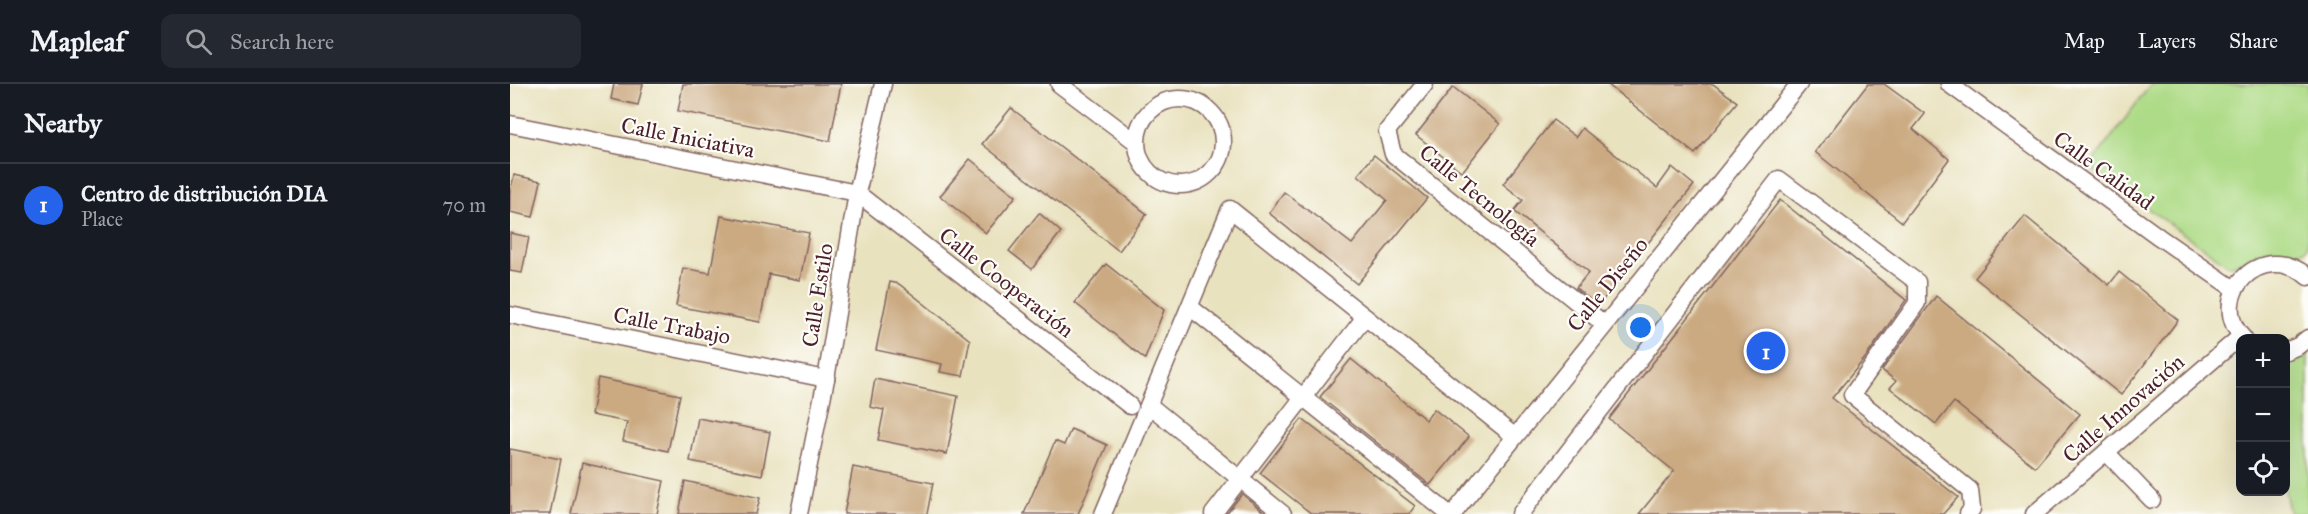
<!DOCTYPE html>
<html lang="en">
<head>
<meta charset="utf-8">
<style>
  body { margin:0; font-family:"IM FELL Great Primer",serif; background:#242831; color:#f1f3f6 }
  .controls { position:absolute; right:18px; bottom:18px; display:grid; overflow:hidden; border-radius:12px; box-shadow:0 6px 24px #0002 }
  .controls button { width:54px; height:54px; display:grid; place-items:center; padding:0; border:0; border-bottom:2px solid #363941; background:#171b24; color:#f1f3f6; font:30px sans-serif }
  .you { position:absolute; left:1131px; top:244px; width:21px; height:21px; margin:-15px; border:4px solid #fff; border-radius:50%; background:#1a73e8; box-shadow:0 0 0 9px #1a73e833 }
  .badge { display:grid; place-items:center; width:39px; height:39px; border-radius:50%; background:#2563eb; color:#fff; font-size:20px; font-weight:700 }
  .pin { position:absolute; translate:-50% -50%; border:3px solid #fff; box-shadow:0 2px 6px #0006 }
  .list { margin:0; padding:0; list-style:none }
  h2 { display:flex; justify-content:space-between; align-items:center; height:78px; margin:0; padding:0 24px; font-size:26px }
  h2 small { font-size:20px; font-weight:400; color:#9ea1a6 }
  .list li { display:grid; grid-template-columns:39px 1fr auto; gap:18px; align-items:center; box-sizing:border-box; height:84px; padding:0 24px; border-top:2px solid #363941 }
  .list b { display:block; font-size:22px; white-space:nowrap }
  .list p { margin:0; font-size:20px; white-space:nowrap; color:#9ea1a6 }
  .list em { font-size:20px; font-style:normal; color:#9ea1a6 }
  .icon { flex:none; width:33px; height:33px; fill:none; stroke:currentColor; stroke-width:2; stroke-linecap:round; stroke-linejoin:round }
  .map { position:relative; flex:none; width:1798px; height:430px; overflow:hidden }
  header { display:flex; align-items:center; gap:36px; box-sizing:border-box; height:84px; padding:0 30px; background:#171b24; border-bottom:2px solid #363941 }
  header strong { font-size:28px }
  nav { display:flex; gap:33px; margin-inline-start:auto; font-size:21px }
  .search { width:420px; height:54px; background:#242831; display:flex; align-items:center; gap:15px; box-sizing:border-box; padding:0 21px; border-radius:12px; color:#9ea1a6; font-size:22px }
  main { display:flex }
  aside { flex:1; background:#171b24 }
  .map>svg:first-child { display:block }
  .green { fill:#aedb87; stroke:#7c7d59; stroke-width:1.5 }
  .building { fill:#cbaa82 }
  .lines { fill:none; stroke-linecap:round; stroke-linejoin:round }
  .minor-casing { stroke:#82635f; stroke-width:19 }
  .minor { stroke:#fff; stroke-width:16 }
  .labels { text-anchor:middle; stroke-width:4.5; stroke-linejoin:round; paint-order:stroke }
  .street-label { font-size:22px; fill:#4a1f2b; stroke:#fdfcf7 }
</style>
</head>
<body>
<header>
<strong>Mapleaf</strong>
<div class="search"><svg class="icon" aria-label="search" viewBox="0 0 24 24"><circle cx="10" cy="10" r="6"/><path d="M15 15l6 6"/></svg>Search here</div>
<nav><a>Map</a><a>Layers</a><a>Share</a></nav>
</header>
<main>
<aside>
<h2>Nearby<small></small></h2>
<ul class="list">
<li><span class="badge">1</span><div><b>Centro de distribución DIA</b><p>Place</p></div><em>70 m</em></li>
</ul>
</aside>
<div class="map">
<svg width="1798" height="430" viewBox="0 0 1798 430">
  <rect width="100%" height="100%" fill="#fdfcf7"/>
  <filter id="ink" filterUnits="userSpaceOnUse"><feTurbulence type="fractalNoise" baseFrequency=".0167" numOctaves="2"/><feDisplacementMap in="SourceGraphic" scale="12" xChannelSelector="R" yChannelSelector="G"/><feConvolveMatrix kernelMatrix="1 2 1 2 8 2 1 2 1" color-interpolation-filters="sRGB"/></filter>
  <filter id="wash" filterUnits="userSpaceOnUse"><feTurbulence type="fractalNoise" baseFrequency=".008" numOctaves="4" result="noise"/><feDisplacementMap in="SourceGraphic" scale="24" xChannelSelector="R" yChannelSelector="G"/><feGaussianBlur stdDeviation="1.35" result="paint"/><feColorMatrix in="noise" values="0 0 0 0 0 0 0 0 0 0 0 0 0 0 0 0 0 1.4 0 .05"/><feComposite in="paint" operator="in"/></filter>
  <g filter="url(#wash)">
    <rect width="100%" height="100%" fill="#e9e2bf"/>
    <g class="green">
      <path d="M1641 0H1798V163C1788 174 1771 163 1757 166 1744 168 1727 183 1718 181L1579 83Z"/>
      <polygon points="1798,270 1798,430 1780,430 1775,408 1776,280 1790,276"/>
    </g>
    <g id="blocks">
      <g class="building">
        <polygon points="104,0 133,0 128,21 101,15"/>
        <polygon points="173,0 331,0 320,57 168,27"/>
        <polygon points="1097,0 1203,0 1227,18 1185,70"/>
        <polygon points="1358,0 1374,0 1415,30 1403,45 1439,75 1392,138 1305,68"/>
        <polygon points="943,3 990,40 952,88 906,51"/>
        <polygon points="501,24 637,130 609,167 472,60"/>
        <polygon points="1043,36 1066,53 1072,44 1147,104 1162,83 1184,101 1088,222 1066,204 1079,188 1004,127 1013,116 993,100"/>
        <polygon points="864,71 917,114 847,200 759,129 774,108 842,160 877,116 848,91"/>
        <polygon points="460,75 506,112 476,149 430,112"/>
        <polygon points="4,91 31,97 23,133 0,128 0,109"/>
        <polygon points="1270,116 1396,216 1356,273 1322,314 1448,413 1433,430 1129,430 1164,387 1099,335"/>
        <polygon points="529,129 551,148 522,185 499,167"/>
        <polygon points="211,132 299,149 290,196 259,190 250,238 166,222 173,184 200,189"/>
        <polygon points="1515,132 1599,201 1609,188 1668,236 1611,311 1465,194"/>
        <polygon points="0,149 19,153 12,189 0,187"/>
        <polygon points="596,180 654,226 635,275 565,219"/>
        <polygon points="380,198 389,200 460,256 453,292 430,288 432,280 366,266"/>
        <polygon points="1426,212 1570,330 1525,383 1444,318 1426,340 1380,304 1386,297 1372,286"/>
        <polygon points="841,275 916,336 924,325 959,353 920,401 810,313"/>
        <polygon points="88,294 170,311 158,367 113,357 117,338 81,331"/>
        <polygon points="365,295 448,312 437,370 368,356 374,326 360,323"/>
        <polygon points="188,334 260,348 252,391 180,377"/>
        <polygon points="792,335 905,422 899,430 802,430 750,389"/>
        <polygon points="561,345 597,361 568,430 514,430 545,357 554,361"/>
        <polygon points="0,365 51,375 40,430 0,430"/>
        <polygon points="72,379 154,397 147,430 61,430"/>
        <polygon points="343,383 423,399 417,430 334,430"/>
        <polygon points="175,397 250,414 246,430 169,430"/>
        <polygon points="732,410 756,430 716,430"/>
      </g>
    </g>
  </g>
  <g filter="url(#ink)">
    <use href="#blocks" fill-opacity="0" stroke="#82635f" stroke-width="1.5"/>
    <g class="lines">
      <g class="minor-casing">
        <g id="minor">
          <polyline points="549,0 626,58"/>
          <polyline points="915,0 877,47 883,70 1094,240"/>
          <polyline points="1439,0 1649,153 1724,205"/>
          <circle cx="670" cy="58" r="43"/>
          <polyline points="0,40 347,109 620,322"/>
          <polyline points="680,223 939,430"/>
          <polyline points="0,231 316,295"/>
          <path d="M1734 255C1694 214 1752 153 1798 193"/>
          <polyline points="1776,267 1788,262 1798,254"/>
          <polyline points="639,321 773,430"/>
          <polyline points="1596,368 1642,416"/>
          <polyline points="289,430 316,295 347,109 373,0"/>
          <polyline points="593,430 720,125 1004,352"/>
          <polyline points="703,430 855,233"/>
          <polyline points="943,430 1289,0"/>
          <polyline points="1010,430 1269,95 1407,198 1407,219 1342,311 1460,406 1462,425 1458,430"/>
          <polyline points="1524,430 1731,252"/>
        </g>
      </g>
      <use href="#minor" class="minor"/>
    </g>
  </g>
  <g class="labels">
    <g class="street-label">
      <text transform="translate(178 53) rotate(11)" y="8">Calle Iniciativa</text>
      <text transform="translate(1594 86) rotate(36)" y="8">Calle Calidad</text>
      <text transform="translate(970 111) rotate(39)" y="8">Calle Tecnología</text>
      <text transform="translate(497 198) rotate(38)" y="8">Calle Cooperación</text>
      <text transform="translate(1097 200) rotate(-51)" y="8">Calle Diseño</text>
      <text transform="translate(307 211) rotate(-81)" y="8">Calle Estilo</text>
      <text transform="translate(162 241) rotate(11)" y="8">Calle Trabajo</text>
      <text transform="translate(1613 324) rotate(-41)" y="8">Calle Innovación</text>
    </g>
  </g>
</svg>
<div class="controls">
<button>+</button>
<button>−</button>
<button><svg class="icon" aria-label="locate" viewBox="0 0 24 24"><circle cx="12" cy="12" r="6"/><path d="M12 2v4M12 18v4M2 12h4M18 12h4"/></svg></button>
</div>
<div class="you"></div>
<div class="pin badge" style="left:1256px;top:267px">1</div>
</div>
</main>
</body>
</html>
